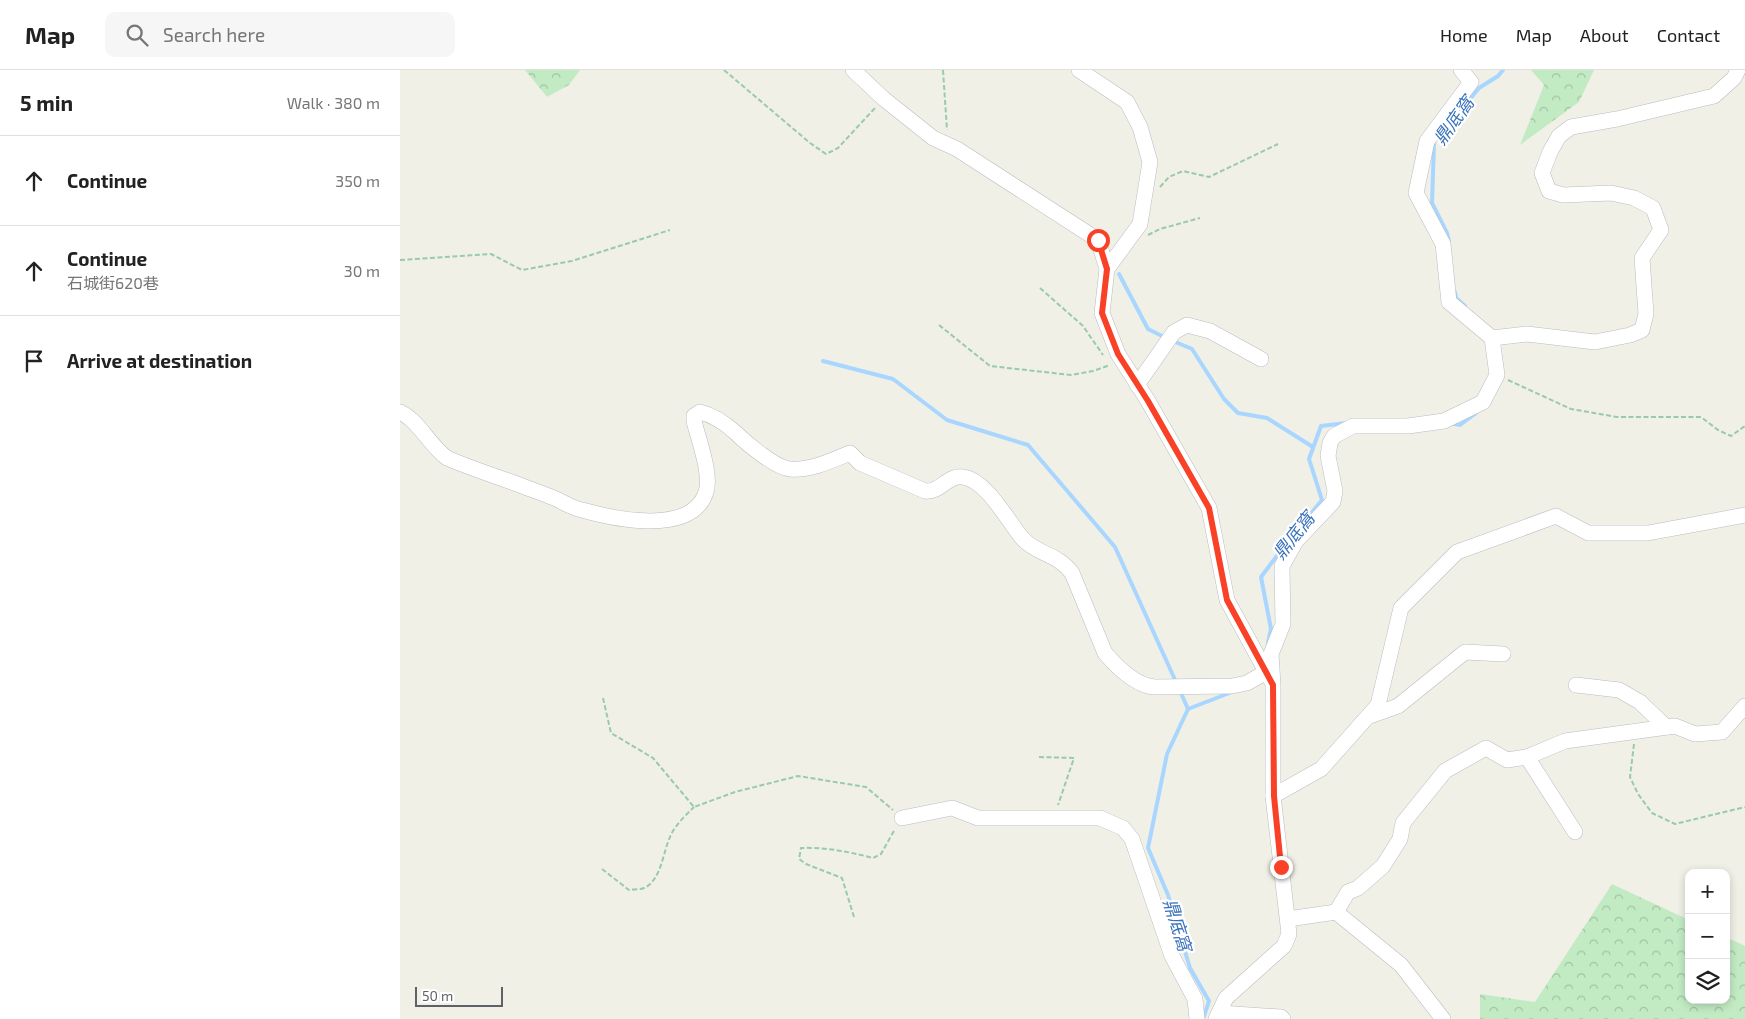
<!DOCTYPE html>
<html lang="en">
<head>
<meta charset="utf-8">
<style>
  body { margin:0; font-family:"Exo 2","Noto Sans TC",sans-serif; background:#f6f6f6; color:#222 }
  .controls { position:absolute; right:15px; bottom:15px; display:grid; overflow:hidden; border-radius:10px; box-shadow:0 2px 8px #0003 }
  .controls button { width:45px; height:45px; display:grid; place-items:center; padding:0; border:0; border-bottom:1px solid #e0e0e0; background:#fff; color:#222; font:25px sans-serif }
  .scale { position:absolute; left:15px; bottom:12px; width:88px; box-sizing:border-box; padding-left:5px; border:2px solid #5e6268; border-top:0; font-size:14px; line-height:18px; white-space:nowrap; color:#5e6268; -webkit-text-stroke:4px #fff; paint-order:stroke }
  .stop { position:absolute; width:15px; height:15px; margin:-11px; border:4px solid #f84126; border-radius:50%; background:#fff }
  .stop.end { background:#f84126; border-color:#fff; box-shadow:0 1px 5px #0008 }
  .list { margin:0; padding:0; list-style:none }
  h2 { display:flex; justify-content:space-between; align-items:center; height:65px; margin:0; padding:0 20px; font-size:21px }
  h2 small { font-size:16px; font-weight:400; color:#767676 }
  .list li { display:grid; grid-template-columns:32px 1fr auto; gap:15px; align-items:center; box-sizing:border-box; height:90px; padding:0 20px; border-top:1px solid #e0e0e0 }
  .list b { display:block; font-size:19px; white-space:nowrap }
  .list p { margin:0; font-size:16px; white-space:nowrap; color:#767676 }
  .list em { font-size:16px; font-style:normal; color:#767676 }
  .icon { flex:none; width:28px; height:28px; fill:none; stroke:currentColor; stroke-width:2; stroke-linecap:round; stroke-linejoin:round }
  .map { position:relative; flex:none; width:1345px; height:949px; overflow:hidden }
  header { display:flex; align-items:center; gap:30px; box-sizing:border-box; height:70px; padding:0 25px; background:#fff; border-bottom:1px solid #e0e0e0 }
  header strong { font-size:24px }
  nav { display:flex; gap:28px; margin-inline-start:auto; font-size:18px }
  .search { width:350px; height:45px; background:#f6f6f6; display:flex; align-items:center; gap:12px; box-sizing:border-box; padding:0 18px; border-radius:10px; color:#767676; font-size:19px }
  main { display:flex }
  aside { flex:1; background:#fff }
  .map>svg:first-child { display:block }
  .forest { fill:url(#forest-crowns) }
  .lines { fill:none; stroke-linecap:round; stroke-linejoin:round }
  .stream { stroke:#a9d6ff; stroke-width:4 }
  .minor-casing { stroke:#b9bcc1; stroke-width:16 }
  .path { stroke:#99caaa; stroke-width:2; stroke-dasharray:5 2.5; stroke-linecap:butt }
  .minor { stroke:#fff; stroke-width:15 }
  .route { stroke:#f84126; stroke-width:6 }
  .labels { text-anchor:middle; stroke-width:4.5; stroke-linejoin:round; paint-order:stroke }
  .water-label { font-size:18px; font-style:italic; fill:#3b73bb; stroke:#fff }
</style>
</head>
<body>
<header>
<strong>Map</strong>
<div class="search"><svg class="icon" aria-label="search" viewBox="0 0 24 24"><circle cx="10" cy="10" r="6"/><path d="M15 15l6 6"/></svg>Search here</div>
<nav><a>Home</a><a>Map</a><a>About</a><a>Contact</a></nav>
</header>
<main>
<aside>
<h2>5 min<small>Walk · 380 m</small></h2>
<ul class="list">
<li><svg class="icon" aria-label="ahead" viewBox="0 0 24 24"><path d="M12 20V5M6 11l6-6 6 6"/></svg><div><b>Continue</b></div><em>350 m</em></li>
<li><svg class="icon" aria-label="ahead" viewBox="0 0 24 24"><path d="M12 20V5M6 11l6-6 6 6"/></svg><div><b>Continue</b><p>石城街620巷</p></div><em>30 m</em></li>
<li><svg class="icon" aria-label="arrive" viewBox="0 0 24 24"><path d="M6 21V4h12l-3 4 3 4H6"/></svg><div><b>Arrive at destination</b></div></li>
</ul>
</aside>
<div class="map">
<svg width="1345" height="949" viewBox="0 0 1345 949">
  <defs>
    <pattern id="forest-crowns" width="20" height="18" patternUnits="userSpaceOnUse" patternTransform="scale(1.25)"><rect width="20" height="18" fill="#c2ebc4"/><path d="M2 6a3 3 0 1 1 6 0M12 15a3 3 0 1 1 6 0" fill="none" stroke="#a1c2a3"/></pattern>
  </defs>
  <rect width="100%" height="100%" fill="#f1f0e7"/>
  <g class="forest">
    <polygon points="125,0 180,0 169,15 147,27"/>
    <polygon points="1131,0 1194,0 1179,32 1120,75 1144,15"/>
    <polygon points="1212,814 1289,850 1289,930 1326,930 1326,867 1345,876 1345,949 1080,949 1080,924 1135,932"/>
  </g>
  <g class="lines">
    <g class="stream">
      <polyline points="1041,64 1079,18 1098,6 1103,0"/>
      <polyline points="1034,74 1032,133 1047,163 1049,171"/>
      <polyline points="719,204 748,259 766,268"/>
      <polyline points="1055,222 1056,228 1065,236"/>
      <polyline points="773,271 792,279 824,329 838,343 867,348 913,377"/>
      <polyline points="423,291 493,309 547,350 628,375 715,477 776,612"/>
      <polyline points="1050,353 1060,355 1076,343"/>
      <polyline points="904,452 922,430 909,389 921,356 946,353"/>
      <polyline points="868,573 871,559 861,507 888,471"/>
      <polyline points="780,621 788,639"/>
      <polyline points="803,949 809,931 790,898 768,825 748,778 767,684 788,639 832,622"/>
    </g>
    <g class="minor-casing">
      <g id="minor">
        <polyline points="453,0 484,29 533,68 557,79 698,170 707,199"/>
        <polyline points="679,0 727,32 740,57 750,92 740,154 707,199 702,243 718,284 748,331 809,438 827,530 870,609"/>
        <polyline points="1092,268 1127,264 1195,272 1230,265 1242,260 1246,244 1242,188 1261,160 1253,138 1234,128 1211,123 1163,125 1149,121 1142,103 1150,82 1159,66 1171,57 1217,49 1314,26 1334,8 1338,0"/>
        <polyline points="737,315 774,262 787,255 810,261 861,289"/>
        <path d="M0 342C20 352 29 375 47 388 72 399 99 407 125 417 135 421 145 424 154 428 163 432 172 438 182 440 214 449 292 466 306 422 312 405 298 368 294 351V346L300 342C313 345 326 354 336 363 347 374 376 398 390 399 410 401 433 390 450 383L460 393 525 421C540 423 547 405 563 407 587 410 608 452 623 469 638 485 657 483 672 503L705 583C717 597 736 616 755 617L832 616 847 613 866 602"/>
        <polyline points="1176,615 1219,620 1240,632 1266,657"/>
        <polyline points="970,646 998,636 1065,582 1103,584"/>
        <polyline points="1127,687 1175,762"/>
        <polyline points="873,726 921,699 978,635 1001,538 1057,482 1156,446 1188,463 1248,463 1345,445"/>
        <polyline points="502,748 552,738 578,748 700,748 723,758 732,769 772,886 795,929 797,949"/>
        <polyline points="936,842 948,822 958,818 983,796 1000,769 1003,753 1045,701 1086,678 1107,690 1127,687 1165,671 1275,656 1295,664 1322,662 1345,636"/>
        <polyline points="888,849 936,842 1001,895 1043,949"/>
        <polyline points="820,943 881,947 883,949"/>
        <polyline points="816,949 826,928 884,876 889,864 873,726 873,615 871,584 883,554 882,496 896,471 933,432 935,421 928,386 930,373 934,366 953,356 1008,356 1044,351 1083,332 1097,305 1092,268 1049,232 1043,174 1016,123 1027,71 1071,12 1061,0"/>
      </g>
    </g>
    <g class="path">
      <polyline points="324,0 410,73 426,84 438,78 475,38"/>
      <polyline points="543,0 547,60"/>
      <polyline points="760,117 769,107 783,101 809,107 878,74"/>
      <polyline points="748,165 760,159 800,148"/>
      <polyline points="0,190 91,184 122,200 172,191 270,160"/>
      <polyline points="640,218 683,256 703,285"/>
      <polyline points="539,255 590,296 671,305 693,301 710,295"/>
      <polyline points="1108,310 1171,339 1217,347 1301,347 1318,360 1331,366 1345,356"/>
      <polyline points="203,628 211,663 253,688 294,737 335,722 398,706 466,717 493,740"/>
      <polyline points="1234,674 1230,707 1238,724 1252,743 1275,754 1345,737"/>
      <polyline points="639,687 674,688 658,735"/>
      <path d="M202 799 229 820C233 819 240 820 244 818 261 811 263 782 270 767 275 755 285 746 294 737"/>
      <path d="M454 847 442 808 406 794 399 789 401 778C426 777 450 782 473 788L481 784 495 759"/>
    </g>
    <use href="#minor" class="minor"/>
  </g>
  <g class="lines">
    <polyline class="route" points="698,170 707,199 702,243 718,284 748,331 809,438 827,530 873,615 874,726 881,797"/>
  </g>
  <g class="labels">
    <g class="water-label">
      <text transform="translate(1054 51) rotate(-54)" y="6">鼎底窩</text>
      <text transform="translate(894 466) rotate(-51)" y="6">鼎底窩</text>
      <text transform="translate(777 855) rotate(73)" y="6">鼎底窩</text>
    </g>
  </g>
</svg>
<div class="controls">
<button>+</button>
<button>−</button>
<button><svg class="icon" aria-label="layers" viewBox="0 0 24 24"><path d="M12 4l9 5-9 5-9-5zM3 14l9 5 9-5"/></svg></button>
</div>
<div class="scale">50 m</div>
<div class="stop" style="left:698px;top:170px"></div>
<div class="stop end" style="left:881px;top:797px"></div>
</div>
</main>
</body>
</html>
